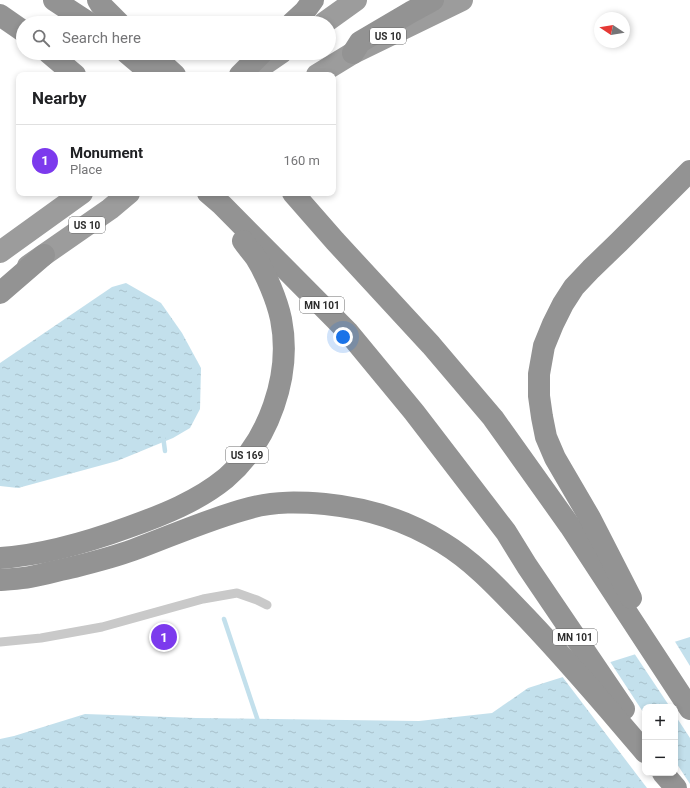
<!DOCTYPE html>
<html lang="en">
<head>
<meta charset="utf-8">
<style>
  body { margin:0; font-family:Roboto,sans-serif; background:#f2f2f2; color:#202124 }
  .controls { position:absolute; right:12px; bottom:12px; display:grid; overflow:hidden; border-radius:8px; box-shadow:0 2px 6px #0003 }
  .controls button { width:36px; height:36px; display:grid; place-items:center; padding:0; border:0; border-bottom:1px solid #e0e0e0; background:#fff; color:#202124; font:20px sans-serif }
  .compass { position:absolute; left:594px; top:12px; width:36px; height:36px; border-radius:50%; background:#fff; box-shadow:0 2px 6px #0003; rotate:282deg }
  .you { position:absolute; left:343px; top:337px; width:14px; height:14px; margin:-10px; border:3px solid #fff; border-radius:50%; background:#1a73e8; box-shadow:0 0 0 6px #1a73e833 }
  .badge { display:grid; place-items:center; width:26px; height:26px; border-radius:50%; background:#7c3aed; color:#fff; font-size:13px; font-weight:700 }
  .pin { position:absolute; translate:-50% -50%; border:2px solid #fff; box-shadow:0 1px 4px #0006 }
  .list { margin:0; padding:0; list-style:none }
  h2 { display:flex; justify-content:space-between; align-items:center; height:52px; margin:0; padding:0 16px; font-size:17px }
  h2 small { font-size:13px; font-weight:400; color:#757577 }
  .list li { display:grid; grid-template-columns:26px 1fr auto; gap:12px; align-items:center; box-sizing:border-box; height:72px; padding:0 16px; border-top:1px solid #e0e0e0 }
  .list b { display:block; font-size:15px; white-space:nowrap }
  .list p { margin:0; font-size:13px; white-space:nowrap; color:#757577 }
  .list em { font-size:13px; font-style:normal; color:#757577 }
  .icon { flex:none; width:22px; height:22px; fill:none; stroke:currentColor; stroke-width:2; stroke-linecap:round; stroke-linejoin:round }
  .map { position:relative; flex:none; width:690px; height:788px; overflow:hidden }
  .search { position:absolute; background:#fff; box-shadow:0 2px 6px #0003; left:16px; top:16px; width:320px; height:44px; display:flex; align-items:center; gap:10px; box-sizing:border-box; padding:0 14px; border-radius:22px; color:#757577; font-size:15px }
  .panel { position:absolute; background:#fff; box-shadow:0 2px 6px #0003; left:16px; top:72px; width:320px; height:124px; border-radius:8px }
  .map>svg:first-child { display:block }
  .water { fill:url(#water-ripples); fill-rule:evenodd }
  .pier { fill:#fff }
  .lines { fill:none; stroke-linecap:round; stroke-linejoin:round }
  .stream { stroke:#c3e0ec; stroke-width:4.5 }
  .service { stroke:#c9c9c9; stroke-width:9 }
  .trunk { stroke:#9c9c9c; stroke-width:22 }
  .motorway { stroke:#939393; stroke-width:22 }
  .labels { text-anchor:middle; stroke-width:4; stroke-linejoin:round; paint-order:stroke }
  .shield { fill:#fff; stroke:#6b6b6b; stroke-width:1 }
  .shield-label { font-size:10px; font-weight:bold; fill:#2c2c2c }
</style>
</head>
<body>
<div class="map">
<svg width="690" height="788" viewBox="0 0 690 788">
  <defs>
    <pattern id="water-ripples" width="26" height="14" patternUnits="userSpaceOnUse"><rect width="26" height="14" fill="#c3e0ec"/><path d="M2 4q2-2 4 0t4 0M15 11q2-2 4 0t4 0" fill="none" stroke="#a8c0cb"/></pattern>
  </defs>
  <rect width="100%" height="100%" fill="#fff"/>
  <g class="water">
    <polygon points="126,283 161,303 182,333 201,368 200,409 190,428 173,438 117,461 18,488 0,486 0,363 112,287"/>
    <path d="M690 637V788H0V739L14 736 85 714 196 718 419 721 492 713 528 688ZM645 707H675V773H645Z"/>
  </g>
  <g class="pier">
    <polygon points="674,640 690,666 690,738 675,715 675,707 670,707 634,653"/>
    <polygon points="609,660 645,715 645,773 675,773 675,761 690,784 690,788 647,788 561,675"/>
  </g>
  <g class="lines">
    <g class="stream">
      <polyline points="163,436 165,451"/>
      <polyline points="224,619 259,724"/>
    </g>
    <polyline class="service" points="0,642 41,638 102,627 203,599 237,593 257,600 267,605"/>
    <g class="trunk">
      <polyline points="324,23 356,0"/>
      <polyline points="249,75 281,53"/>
      <polyline points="317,75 353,53 462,0"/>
      <polyline points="0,252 82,193"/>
      <polyline points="28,266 110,209 129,193"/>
    </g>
    <g class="motorway">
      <polyline points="54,0 89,23"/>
      <polyline points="98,0 101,5 119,23"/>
      <polyline points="0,15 23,31"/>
      <polyline points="292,23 305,11 313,0"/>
      <polyline points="49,53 75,75"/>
      <polyline points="127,53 153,75"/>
      <polyline points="151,53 175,75"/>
      <polyline points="353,53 360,42 411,12 433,0"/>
      <polyline points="240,75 262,53"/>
      <polyline points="208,193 222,205 348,332 414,412 506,532 527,566 624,709"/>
      <polyline points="293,193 335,241 431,345 493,418 570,526 690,709"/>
      <polyline points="0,293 44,255"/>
      <path d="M0 558C44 555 88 542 129 527 163 515 198 501 226 478 269 441 292 375 281 319 277 300 266 274 256 258 252 252 247 247 243 241"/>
      <path d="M0 580C10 579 20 579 30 577 45 574 60 570 74 567 94 562 114 557 133 550 171 536 211 518 250 508 275 501 300 502 325 504 367 508 408 521 443 543 471 560 494 584 517 608 562 654 603 703 645 752"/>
      <polyline points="631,598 590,518 555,458 546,437 542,417 539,396 539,374 544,346 553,324 563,304 574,287 591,269 619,242 690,171"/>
      <polyline points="663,773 676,788"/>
    </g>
  </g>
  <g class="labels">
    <g class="shield">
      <rect x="370" y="28" width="36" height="16" rx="3"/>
      <rect x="69" y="217" width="36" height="16" rx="3"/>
      <rect x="300" y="297" width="44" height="16" rx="3"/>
      <rect x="226" y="447" width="42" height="16" rx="3"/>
      <rect x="553" y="629" width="44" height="16" rx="3"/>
    </g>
    <g class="shield-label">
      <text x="388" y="40">US 10</text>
      <text x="87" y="229">US 10</text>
      <text x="322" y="309">MN 101</text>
      <text x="247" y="459">US 169</text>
      <text x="575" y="641">MN 101</text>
    </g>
  </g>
</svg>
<div class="controls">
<button>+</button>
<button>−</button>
</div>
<svg class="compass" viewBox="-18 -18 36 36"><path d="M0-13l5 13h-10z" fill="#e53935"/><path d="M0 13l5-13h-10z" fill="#757577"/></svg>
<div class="you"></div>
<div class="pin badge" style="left:164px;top:637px">1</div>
<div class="search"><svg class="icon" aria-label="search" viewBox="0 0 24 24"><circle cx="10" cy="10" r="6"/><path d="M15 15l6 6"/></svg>Search here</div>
<section class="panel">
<h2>Nearby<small></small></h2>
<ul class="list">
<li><span class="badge">1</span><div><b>Monument</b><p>Place</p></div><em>160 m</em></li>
</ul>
</section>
</div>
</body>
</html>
